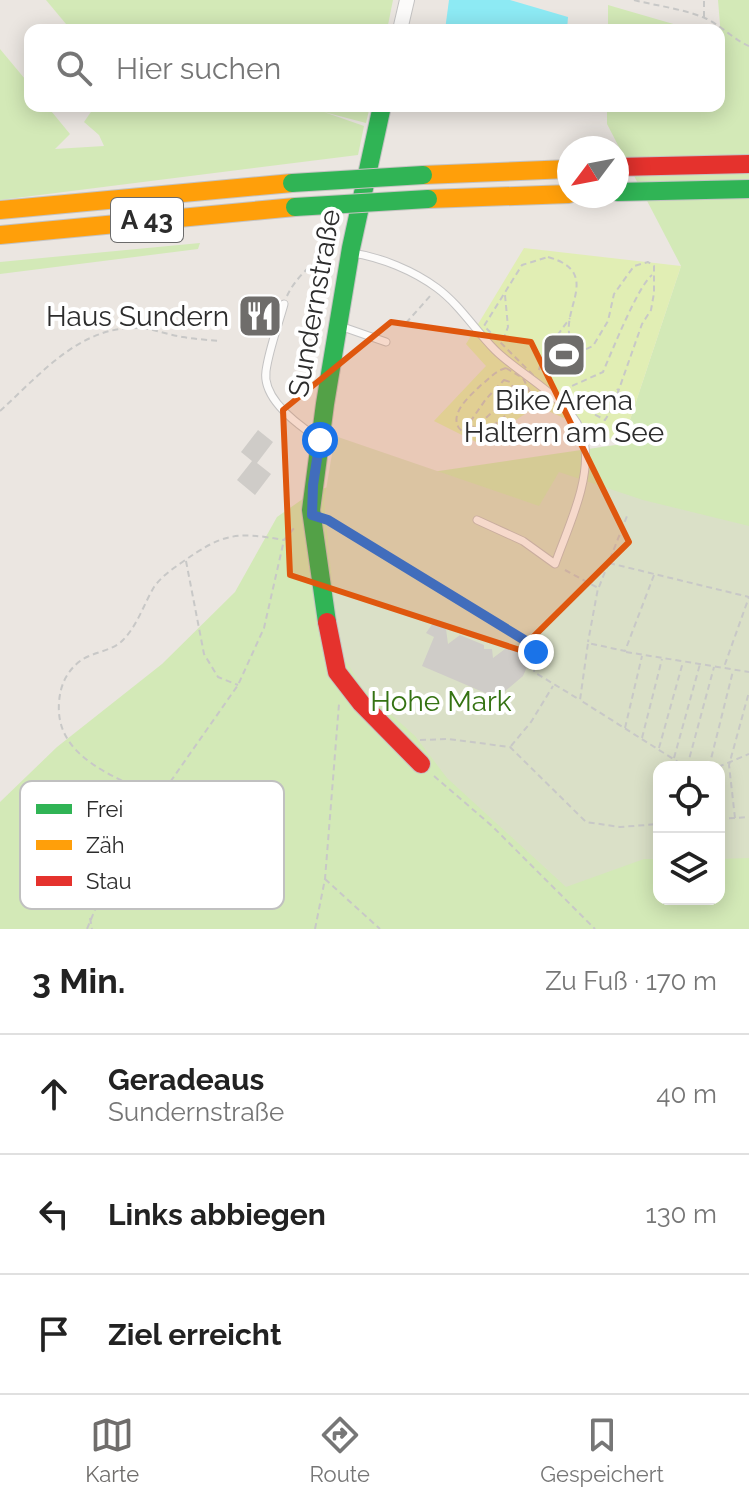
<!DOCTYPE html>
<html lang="de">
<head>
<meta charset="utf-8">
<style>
  body { margin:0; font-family:Raleway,sans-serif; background:#f6f6f6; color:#222 }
  .controls { position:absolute; right:24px; bottom:24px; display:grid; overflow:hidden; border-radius:16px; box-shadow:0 4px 20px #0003 }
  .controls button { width:72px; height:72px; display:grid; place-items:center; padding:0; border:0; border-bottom:2px solid #e0e0e0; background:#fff; color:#222; font:40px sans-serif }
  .compass { position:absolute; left:557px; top:136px; width:72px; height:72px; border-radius:50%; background:#fff; box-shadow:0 4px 20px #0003; rotate:238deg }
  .stop { position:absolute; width:24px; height:24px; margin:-18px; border:6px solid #1a73e8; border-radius:50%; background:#fff }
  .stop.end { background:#1a73e8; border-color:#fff; box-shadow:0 2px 8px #0008 }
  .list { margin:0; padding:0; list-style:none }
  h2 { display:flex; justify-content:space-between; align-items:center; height:104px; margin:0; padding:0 32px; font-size:34px }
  h2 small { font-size:26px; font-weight:400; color:#767676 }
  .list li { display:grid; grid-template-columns:52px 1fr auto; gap:24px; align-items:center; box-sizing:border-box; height:120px; padding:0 32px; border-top:2px solid #e0e0e0 }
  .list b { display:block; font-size:30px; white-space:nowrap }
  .list p { margin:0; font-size:26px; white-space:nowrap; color:#767676 }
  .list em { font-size:26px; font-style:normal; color:#767676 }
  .icon { flex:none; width:44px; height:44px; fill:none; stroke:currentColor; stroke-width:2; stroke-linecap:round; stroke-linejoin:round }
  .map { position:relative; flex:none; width:749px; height:929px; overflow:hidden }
  .search { position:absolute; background:#fff; box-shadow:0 4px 20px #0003; left:24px; right:24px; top:24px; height:88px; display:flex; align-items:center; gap:20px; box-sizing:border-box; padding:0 28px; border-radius:16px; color:#767676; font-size:30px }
  .sheet { height:464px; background:#fff }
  nav { display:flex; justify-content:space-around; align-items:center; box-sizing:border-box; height:112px; border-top:2px solid #e0e0e0; background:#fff; font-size:22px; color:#767676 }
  nav a { display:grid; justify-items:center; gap:4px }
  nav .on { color:#6f6d6b }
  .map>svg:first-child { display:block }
  .green { fill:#d3e9b7; fill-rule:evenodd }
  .cemetery { fill:#dae0c7 }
  .pitch { fill:#e1eeb4 }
  .water { fill:#8deaf4 }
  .building { fill:#cfccc8 }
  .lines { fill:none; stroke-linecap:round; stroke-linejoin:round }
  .lane-casing { stroke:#c4c3c3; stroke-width:9 }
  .street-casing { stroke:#c4c3c3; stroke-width:16 }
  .fast-casing { stroke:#c4c3c3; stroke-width:20 }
  .slow-casing { stroke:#c4c3c3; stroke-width:20 }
  .jam-casing { stroke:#c4c3c3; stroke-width:20 }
  .path { stroke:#c8c8c7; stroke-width:2; stroke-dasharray:6 4; stroke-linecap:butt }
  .lane { stroke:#fcfbfa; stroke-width:7 }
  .street { stroke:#fcfbfa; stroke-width:14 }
  .fast { stroke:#30b455; stroke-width:18 }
  .slow { stroke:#ff9f0a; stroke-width:18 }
  .jam { stroke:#e5322d; stroke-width:18 }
  .fast-bridge-casing { stroke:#c6c4c2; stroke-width:20; stroke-linecap:butt }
  .fast-bridge { stroke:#30b455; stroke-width:18 }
  .route { stroke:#1a73e8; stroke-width:10 }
  .marked { fill:#df570e; fill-opacity:0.2; stroke:#df570e; stroke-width:6; stroke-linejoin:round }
  .labels { text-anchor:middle; stroke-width:8; stroke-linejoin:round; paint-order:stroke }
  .shield { fill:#fff; stroke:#6b6b6b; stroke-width:2 }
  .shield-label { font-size:26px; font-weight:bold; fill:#2c2c2c }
  .street-label { font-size:28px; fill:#2c2c2c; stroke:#fff }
  .poi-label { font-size:28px; fill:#2c2c2c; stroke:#fff; text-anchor:end }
  .park-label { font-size:28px; fill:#357313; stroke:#fff }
  .key { fill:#fff; stroke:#c0c0c0; stroke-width:2 }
  .key-label { font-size:22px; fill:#2c2c2c }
</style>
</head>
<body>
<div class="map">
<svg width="749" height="929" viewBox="0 0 749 929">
  <rect width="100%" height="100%" fill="#ebe6e1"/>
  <g class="green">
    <polygon points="46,0 393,0 387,30 71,30"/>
    <path d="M718 0H749V929H0V802L57 747 162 664 235 592 277 517 317 489 622 444 681 266 607 124V106H719L721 37ZM659 767H719V899H659Z"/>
    <polygon points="608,5 694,30 608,30"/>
    <polygon points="0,49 30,85 30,106 47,106 70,134 55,149 104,146 99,135 84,122 95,106 370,106 366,123 324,112 364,126 358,155 0,200"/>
    <polygon points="200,243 198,249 0,274 0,262"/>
  </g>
  <polygon class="cemetery" points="335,436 539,506 559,472 643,500 749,526 749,858 719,859 719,767 659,767 659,859 644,859 566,887 447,778 415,736 363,689 343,656 337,630 324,502"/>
  <polygon class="pitch" points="524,248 681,266 622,444 537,406 480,444 434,421 486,366 466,344"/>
  <polygon class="water" points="449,0 510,0 568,17 567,30 445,30"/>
  <g class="building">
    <polygon points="250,300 276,307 270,328 262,326 261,330 244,325"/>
    <polygon points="258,430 273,442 257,463 271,474 255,495 237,480 252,461 241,452"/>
    <polygon points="433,623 446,629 448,644 460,635 484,645 484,649 492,649 493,658 509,646 525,652 527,667 523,676 497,698 422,666 434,637 426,633"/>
  </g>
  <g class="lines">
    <g class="lane-casing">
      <g id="lane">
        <path d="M352 253C381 257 414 271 437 288 460 305 475 330 495 350 522 377 576 401 584 441 592 479 568 527 555 564L523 541 477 520"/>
        <path d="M284 304C278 326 269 349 266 371 262 399 298 425 318 438"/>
        <polyline points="340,326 386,342"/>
      </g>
    </g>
    <g class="street-casing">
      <polyline id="street" points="400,30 407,0"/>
    </g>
    <g class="fast-casing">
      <g id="fast">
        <polyline points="617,192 749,189"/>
        <polyline points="327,622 311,510 325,404 351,248 382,106"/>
      </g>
    </g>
    <g class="slow-casing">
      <g id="slow">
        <polyline points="423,175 569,169"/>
        <polyline points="428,199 569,194"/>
        <polyline points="0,210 292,183"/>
        <polyline points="0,235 295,207"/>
      </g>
    </g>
    <g class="jam-casing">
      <g id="jam">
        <polyline points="617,167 749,164"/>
        <polyline points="327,622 337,672 361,703 421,764"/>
      </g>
    </g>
    <g class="path">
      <path d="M634 0C657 6 685 9 707 19 723 27 733 39 749 46"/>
      <polyline points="704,17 704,0"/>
      <path d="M548 257C608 274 551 316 575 348L584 350 593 346 608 321 614 294 634 266 648 262 654 266V293L651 310 642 324 612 409 605 420 547 389 484 326 522 265Z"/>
      <path d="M287 296C294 280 314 259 331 254"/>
      <polyline points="406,323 431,295"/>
      <polyline points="503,340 508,327 505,295"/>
      <path d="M506 368 523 378 530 392C520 404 490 432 476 434 469 435 463 433 459 428 449 413 471 395 480 386 489 379 495 371 506 368Z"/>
      <polyline points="539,370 543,355 570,318"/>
      <polygon points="504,380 510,382 515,391 475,428 471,426 470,422 486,399"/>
      <path d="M563 390 603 372C612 351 638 286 652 275"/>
      <polyline points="582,408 612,396 618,389"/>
      <path d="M0 411C41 374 80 325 140 328 155 329 168 335 183 337 195 339 208 340 220 341"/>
      <polyline points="329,520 526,641 536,652 534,672 580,700"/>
      <polyline points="186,561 204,654 218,677 238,685"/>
      <polyline points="609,563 749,597 724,667"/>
      <polyline points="565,570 598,588 588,642"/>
      <polyline points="654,575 625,651 588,643 580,700 686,767"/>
      <polyline points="599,587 627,516"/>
      <polyline points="626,652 749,672"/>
      <polyline points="625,728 642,656"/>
      <polyline points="642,738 662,659"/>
      <polyline points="420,740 448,739 510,747 586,822 620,827 659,824"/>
      <polyline points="511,746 531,722 553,686"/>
      <polyline points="659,748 683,662"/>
      <polyline points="674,758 700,664"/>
      <polyline points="687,767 714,667"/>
      <polyline points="709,767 733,671"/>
      <polyline points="718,767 749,754"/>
      <polyline points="434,776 492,826 595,929"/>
      <path d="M158 798C118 777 55 759 59 703 60 686 66 672 80 661 92 652 113 651 123 640 137 626 144 604 154 587 161 577 171 570 181 563 222 534 235 531 284 540"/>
      <polyline points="735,818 729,765 749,692"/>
      <polyline points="719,819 749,817"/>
      <polyline points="325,879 380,929"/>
      <polyline points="90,918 92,929"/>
      <polyline points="87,929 109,876 159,798 238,685 264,628 284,540 295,527"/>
      <polyline points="315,929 325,879 339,704"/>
    </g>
    <use href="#lane" class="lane"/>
    <use href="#street" class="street"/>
    <use href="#fast" class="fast"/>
    <use href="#slow" class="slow"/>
    <use href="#jam" class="jam"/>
    <g class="fast-bridge-casing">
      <g id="fast-bridge">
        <polyline points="292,183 423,175"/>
        <polyline points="295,207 428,199"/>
      </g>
    </g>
    <use href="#fast-bridge" class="fast-bridge"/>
  </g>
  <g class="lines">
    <polyline class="route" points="320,440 313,485 312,515 328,520 526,641 536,652"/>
  </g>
  <path class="marked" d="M391 322 531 342 629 542 520 650 290 575 283 410Z"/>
  <defs>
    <g id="restaurant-square" transform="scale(2.3)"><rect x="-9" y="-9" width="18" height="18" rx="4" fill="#6f6d6b" stroke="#fff"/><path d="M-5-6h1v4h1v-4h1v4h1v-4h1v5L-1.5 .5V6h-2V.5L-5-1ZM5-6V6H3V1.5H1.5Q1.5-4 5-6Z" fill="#fff"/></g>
    <g id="stadium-square" transform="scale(2.3)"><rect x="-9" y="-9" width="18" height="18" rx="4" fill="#6f6d6b" stroke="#fff"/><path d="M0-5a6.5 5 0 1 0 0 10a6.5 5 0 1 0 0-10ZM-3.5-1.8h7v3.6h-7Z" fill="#fff"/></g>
  </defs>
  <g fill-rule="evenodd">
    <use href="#restaurant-square" x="260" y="316"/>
    <use href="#stadium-square" x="564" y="355"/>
  </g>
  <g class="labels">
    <rect class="shield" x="111" y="198" width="72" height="44" rx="6"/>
    <g class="shield-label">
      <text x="147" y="229">A 43</text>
    </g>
    <g class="street-label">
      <text transform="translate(314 303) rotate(-80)" y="10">Sundernstraße</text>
    </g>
    <g class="poi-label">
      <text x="229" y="326">Haus Sundern</text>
      <text x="564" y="410" text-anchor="middle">Bike Arena<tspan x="564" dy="32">Haltern am See</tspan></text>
    </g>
    <g class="park-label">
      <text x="441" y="711">Hohe Mark</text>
    </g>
  </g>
  <rect x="20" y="781" width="264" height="128" rx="12" class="key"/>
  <rect x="36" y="804" width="36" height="10" fill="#30b455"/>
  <rect x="36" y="840" width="36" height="10" fill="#ff9f0a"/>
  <rect x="36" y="876" width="36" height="10" fill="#e5322d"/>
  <g class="key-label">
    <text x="86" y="817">Frei</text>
    <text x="86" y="853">Zäh</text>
    <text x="86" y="889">Stau</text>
  </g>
</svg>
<div class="controls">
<button><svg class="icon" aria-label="locate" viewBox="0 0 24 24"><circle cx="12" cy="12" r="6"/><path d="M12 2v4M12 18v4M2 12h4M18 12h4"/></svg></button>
<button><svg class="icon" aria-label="layers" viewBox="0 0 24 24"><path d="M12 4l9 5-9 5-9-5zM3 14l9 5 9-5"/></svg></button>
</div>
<svg class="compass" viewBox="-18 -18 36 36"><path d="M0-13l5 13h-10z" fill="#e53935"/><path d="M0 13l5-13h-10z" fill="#767676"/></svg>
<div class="stop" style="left:320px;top:440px"></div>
<div class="stop end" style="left:536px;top:652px"></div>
<div class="search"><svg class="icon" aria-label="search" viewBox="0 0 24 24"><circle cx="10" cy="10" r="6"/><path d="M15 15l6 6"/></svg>Hier suchen</div>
</div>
<section class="sheet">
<h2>3 Min.<small>Zu Fuß · 170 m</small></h2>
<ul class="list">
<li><svg class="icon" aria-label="ahead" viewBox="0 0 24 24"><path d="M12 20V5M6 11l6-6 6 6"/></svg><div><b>Geradeaus</b><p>Sundernstraße</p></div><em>40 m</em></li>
<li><svg class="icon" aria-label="left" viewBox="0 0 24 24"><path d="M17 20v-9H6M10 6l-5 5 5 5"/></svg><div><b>Links abbiegen</b></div><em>130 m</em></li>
<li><svg class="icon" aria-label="arrive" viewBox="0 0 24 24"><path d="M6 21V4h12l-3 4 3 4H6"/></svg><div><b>Ziel erreicht</b></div></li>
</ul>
</section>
<nav>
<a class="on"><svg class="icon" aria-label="map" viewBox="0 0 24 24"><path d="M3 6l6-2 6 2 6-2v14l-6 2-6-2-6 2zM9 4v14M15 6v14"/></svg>Karte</a>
<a><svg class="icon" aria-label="directions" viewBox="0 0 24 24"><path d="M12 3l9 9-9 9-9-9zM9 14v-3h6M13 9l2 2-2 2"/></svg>Route</a>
<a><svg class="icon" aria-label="saved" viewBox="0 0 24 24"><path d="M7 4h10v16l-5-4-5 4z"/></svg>Gespeichert</a>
</nav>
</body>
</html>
